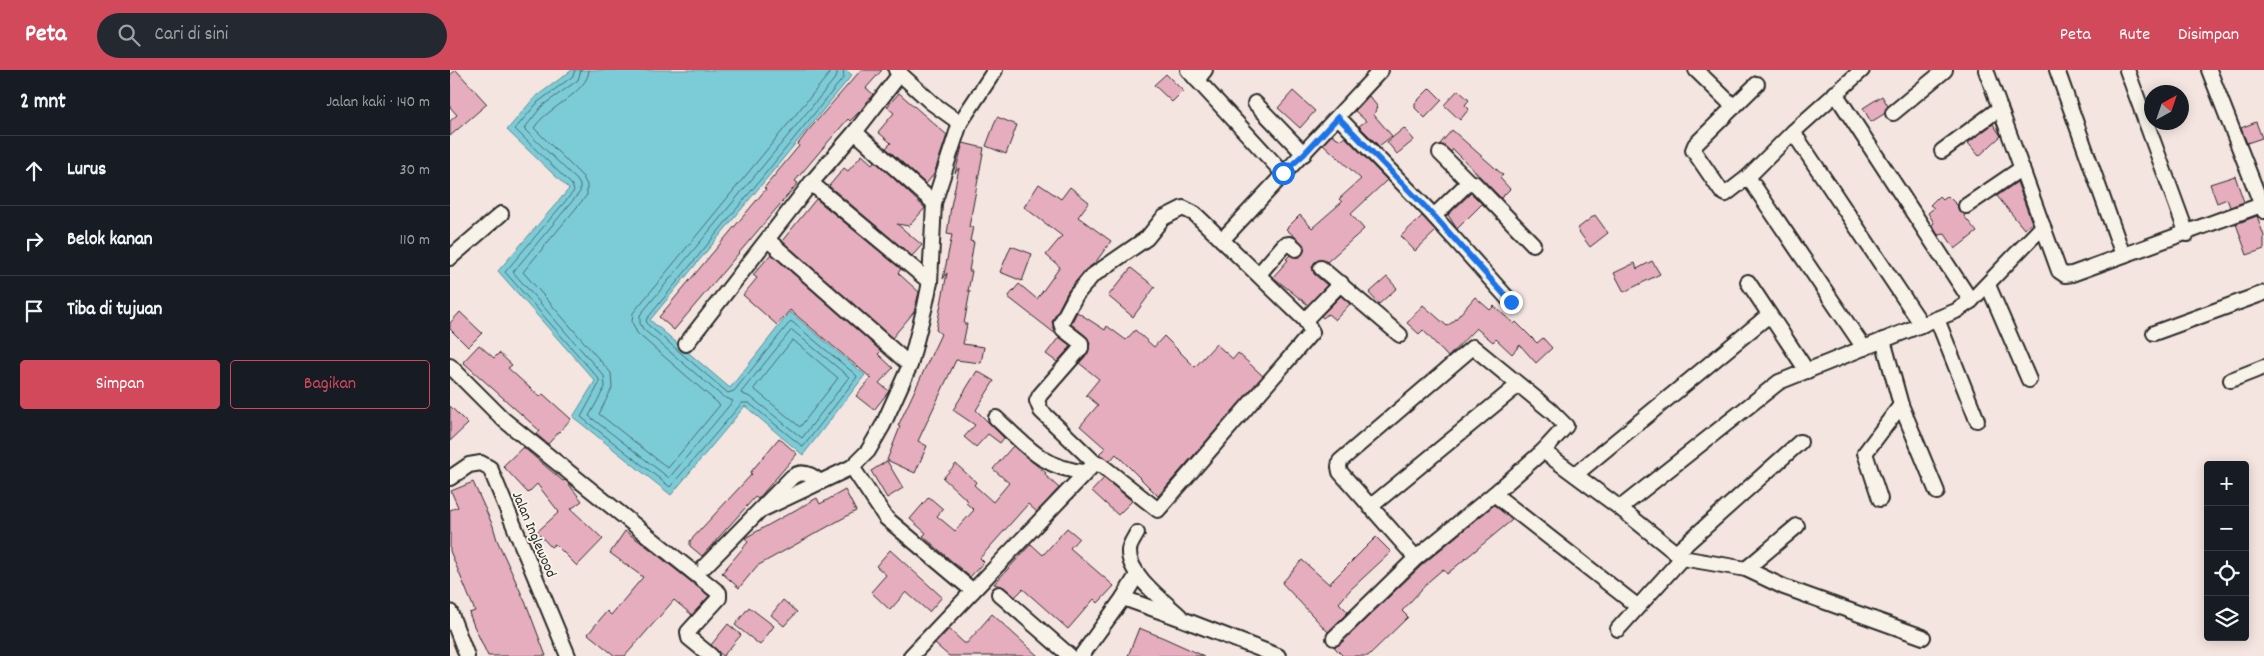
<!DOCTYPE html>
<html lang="id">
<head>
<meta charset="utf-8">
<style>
  body { margin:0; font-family:Dekko,sans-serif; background:#242831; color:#f1f3f6 }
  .controls { position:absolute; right:15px; bottom:15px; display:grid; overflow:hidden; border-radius:5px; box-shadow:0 2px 12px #0003 }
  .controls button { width:45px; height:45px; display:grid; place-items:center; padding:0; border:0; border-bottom:1px solid #363941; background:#171b24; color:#f1f3f6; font:25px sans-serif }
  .compass { position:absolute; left:1694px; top:15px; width:45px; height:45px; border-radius:50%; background:#171b24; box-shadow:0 2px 12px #0003; rotate:40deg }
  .stop { position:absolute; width:15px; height:15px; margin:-11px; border:4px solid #1a73e8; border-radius:50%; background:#fff }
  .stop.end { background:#1a73e8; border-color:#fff; box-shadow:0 1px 5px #0008 }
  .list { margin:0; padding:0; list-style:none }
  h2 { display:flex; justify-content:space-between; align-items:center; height:65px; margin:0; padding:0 20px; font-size:21px }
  h2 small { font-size:16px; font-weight:400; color:#9ea1a6 }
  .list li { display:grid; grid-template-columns:32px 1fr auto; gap:15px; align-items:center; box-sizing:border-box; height:70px; padding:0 20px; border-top:1px solid #363941 }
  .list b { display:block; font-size:19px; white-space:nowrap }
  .list em { font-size:16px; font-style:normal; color:#9ea1a6 }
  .actions { display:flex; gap:10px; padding:15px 20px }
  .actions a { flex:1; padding:11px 0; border:1px solid #d1495b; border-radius:5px; text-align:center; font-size:18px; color:#d1495b }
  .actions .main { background:#d1495b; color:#fff }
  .icon { flex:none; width:28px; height:28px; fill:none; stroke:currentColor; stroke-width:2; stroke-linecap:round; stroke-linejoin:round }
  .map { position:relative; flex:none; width:1814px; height:586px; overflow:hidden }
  header { display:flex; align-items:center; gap:30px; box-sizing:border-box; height:70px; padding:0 25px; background:#d1495b; color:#fff }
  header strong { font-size:24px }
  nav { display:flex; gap:28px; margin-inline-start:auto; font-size:18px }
  .search { width:350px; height:45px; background:#242831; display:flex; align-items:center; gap:12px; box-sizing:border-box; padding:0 18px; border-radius:28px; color:#9ea1a6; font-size:19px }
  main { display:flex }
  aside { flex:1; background:#171b24 }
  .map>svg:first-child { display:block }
  .water { fill:#7cccd8; stroke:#5c8c93 }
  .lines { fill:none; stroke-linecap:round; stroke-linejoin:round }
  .shore { stroke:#4b6b70; stroke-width:1 }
  .building { fill:#e6adbf; stroke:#2b2b2b }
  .minor-casing { stroke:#2b2b2b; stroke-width:18 }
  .minor { stroke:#f7f3e8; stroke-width:14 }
  .route { stroke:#1a73e8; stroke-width:6 }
  .labels { text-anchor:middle; stroke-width:4; stroke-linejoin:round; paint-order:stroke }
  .street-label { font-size:15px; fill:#2b2b2b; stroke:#f7f3e8 }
</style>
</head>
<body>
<header>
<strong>Peta</strong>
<div class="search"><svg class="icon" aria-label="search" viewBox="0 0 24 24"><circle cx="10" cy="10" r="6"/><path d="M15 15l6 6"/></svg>Cari di sini</div>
<nav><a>Peta</a><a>Rute</a><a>Disimpan</a></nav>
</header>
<main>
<aside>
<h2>2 mnt<small>Jalan kaki · 140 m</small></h2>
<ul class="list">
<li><svg class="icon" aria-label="ahead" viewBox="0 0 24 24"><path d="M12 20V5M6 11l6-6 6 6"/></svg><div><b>Lurus</b></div><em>30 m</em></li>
<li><svg class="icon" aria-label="right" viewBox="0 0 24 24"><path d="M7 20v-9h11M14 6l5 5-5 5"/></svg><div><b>Belok kanan</b></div><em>110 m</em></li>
<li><svg class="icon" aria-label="arrive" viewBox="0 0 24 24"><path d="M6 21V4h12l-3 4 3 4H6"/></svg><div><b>Tiba di tujuan</b></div></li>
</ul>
<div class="actions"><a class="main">Simpan</a><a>Bagikan</a></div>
</aside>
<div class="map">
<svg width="1814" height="586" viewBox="0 0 1814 586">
  <rect width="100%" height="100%" fill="#f4e5e0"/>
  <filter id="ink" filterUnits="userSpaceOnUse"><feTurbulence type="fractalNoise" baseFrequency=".02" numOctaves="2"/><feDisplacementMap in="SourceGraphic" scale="10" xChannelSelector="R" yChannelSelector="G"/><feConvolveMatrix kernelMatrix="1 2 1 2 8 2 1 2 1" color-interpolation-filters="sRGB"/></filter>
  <g filter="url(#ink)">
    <polygon class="water" points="122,0 396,0 402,5 200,250 280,318 340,242 415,305 353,385 295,336 221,425 123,347 145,311 48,201 119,119 57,60 84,28"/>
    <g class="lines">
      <g class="shore">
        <polyline points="125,0 123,6 88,32 65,59 122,115 124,121 55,202 149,309 149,314 131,347 220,417 292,333 299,333 353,377 407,307 406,305 341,251 284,321 278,323 198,255 196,250 394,7 393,0"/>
        <polyline points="131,0 128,10 92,36 74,59 127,110 130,115 130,122 63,202 154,306 155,317 139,346 219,408 283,331 272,326 193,259 190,253 190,245 387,6 387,0"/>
        <path d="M139 0C138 23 97 37 84 58L133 107 137 115V125L73 202 161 303 162 318 149 344 218 398 270 335 187 263 182 252 183 243 379 4V0"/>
        <polygon points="342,260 399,307 352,368 302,328 291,323"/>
        <polygon points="343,270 388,308 350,357 304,319"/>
      </g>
    </g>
    <g class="building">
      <polygon points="6,0 37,34 0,66 0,51 7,45 0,37 0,5"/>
      <polygon points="411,0 432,0 416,18 423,24 412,39 400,51 398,49 372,79 345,111 348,113 224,260 209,247 316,119 314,118 349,76 348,74 357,62"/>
      <polygon points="716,4 733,21 722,32 704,15"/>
      <polygon points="980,18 992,30 975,48 965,38 965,33"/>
      <polygon points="1008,20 1019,30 1015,35 1019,39 1010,50 994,35"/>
      <polygon points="843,21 865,41 850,58 828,38"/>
      <polygon points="449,23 497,65 484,104 476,114 436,78 441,73 428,62 444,43 437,37"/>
      <polygon points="919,26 927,36 924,45 942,66 929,76 909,56 916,51 905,41"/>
      <polygon points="1432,26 1438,36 1434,44 1421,52 1413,38"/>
      <polygon points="547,47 567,55 556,84 536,76"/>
      <polygon points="1806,52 1812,68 1797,73 1791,58"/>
      <polygon points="1543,54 1551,66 1529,86 1518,73"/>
      <polygon points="954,58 964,70 947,84 937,72"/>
      <polygon points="1002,60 1053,105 1050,108 1060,119 1051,128 1003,79 1001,82 990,74"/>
      <polygon points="882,65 891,70 895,67 937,110 901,144 914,159 877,192 869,190 864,193 862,197 864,204 877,215 858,235 823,207 838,190 836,189 840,185 849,187 854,181 852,173 836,159 850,145 862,158 892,132 889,129 911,109 873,74"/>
      <polygon points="513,73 534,78 519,157 523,157 520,171 524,172 519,201 522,201 518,221 520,221 514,254 517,254 513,274 534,277 531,293 506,290 468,371 477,376 465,403 437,390 450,357 448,356 491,264 486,260 497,203 493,209 502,165 497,164 501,136 509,98 505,103"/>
      <polygon points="412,85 422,94 425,91 475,138 459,156 447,154 472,175 462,186 379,116 394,98 398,101"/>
      <polygon points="1785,106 1794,132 1780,137 1777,129 1767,133 1760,114"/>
      <polygon points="1567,112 1582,153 1574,159 1547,126"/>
      <polygon points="589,114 611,129 620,117 639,132 628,147 661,171 645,193 635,200 618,221 602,252 607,265 558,227 569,214 587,229 610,197 596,185 612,166 574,137"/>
      <polygon points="1021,123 1032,134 1007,159 998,145"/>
      <polygon points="1489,126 1493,130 1498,126 1507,135 1509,141 1515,144 1514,146 1527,162 1505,179 1495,164 1488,165 1482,155 1484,153 1478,143 1484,138 1480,135"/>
      <polygon points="366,129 451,199 448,203 469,222 464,242 442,268 332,171"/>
      <polygon points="1145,145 1158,163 1140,177 1127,159"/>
      <polygon points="972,146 986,161 965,181 951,166"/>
      <polygon points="1807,146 1814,166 1814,179 1797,185 1786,154"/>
      <polygon points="561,176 582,184 572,211 550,202"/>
      <polygon points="321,184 431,281 428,284 443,298 429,313 439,321 424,340 406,326 421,308 340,240 327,255 293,225 307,208 303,205"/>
      <polygon points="1202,191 1210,204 1174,222 1164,203 1185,193 1187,199"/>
      <polygon points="681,198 705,217 683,247 658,226"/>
      <polygon points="937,207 947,218 929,234 919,223"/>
      <polygon points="891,226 900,234 885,250 878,244 873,248 871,246"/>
      <polygon points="1025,227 1040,240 1044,236 1064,254 1066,252 1087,273 1093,268 1102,278 1086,293 1070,275 1062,284 1046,269 1043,272 1026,258 998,287 973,260 969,264 957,253 973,235 997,256 1004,251"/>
      <polygon points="10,242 32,263 18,277 0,259 0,253"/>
      <polygon points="627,242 655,260 657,256 676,270 685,260 704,277 714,266 745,297 766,274 783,289 788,283 813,306 708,426 666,384 660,391 649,384 655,378 630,356 648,335 636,325 649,309 629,293 638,283 640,273 636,266 621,254"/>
      <polygon points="609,267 621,276 607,292 596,284"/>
      <polygon points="29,275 44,288 49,283 62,295 58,298 90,327 93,324 121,349 98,374 86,364 90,361 13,292"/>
      <polygon points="527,301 544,311 526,340 554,368 550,373 538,364 526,377 514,367 525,355 503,340"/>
      <polygon points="0,336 18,354 0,371"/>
      <polygon points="329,368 347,384 308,429 305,427 252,486 240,476 240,471 302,404 300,403"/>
      <polygon points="563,376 596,403 595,405 609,418 587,442 578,434 530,488 534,492 520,507 473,466 476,463 460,449 479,427 493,439 487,446 505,461 524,440 516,433 518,431 493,408 506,394 526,412 524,415 543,432 559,413 543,399"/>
      <polygon points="73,377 113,411 115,410 118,413 132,431 121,439 153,469 127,496 105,474 101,477 87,462 109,442 87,414 78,423 53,396"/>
      <polygon points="437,391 453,418 437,428 421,401"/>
      <polygon points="654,408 682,431 668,445 642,421"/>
      <polygon points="23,412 43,456 47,470 77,536 96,586 38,586 24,556 19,543 25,541 0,481 0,440 8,437 1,421"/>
      <polygon points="395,420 406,441 307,496 289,518 272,503 298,472 295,468 367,428 370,434"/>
      <polygon points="1044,435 1062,450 997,504 993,499 979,511 952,541 958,547 918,586 893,586 884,577 890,574 972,495"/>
      <polygon points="617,458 629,468 620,478 664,516 648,533 644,529 618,559 573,519 565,527 554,517 544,514 581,474 593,485"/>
      <polygon points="175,461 196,476 259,526 242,545 224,530 175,586 165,586 138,564 157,541 161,545 193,507 160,483"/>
      <polygon points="926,467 941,482 900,520 889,533 898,542 878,562 832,513 852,490 879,514"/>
      <polygon points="440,480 492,527 479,542 456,522 440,540 421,522 436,505 426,496"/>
      <polygon points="333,530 347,542 334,556 321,545"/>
      <polygon points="299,537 324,556 310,575 285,555"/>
      <polygon points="542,544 588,586 499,586 485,574 499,559 514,573 517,573"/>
      <polygon points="278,554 291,565 273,586 261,575"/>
      <polygon points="689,558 714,568 754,586 678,586"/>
    </g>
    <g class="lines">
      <g class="minor-casing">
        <g id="minor">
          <polyline points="446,0 482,33 510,53"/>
          <polyline points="738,0 833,103"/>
          <polyline points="1246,0 1284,37"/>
          <polyline points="1536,0 1609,201 1615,205 1622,204 1814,134"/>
          <polyline points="1607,0 1673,185"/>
          <polyline points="1677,0 1737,164"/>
          <polyline points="1759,0 1814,141"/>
          <polyline points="747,10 755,0"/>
          <polyline points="1307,14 1245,75 1243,80 1271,121 1276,124 1298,107 1343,62 1412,0"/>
          <polyline points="1385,23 1521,231"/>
          <polyline points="805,33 854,84"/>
          <polyline points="1443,43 1495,0"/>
          <polyline points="888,47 984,146 1061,232"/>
          <polyline points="405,62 484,133"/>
          <polyline points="1343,62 1472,255"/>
          <polyline points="1492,81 1550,38"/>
          <polyline points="990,83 1019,112 1024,113 1083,174"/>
          <polyline points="1298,107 1414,278"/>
          <polyline points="361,113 480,212"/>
          <polyline points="1516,136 1572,98"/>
          <polyline points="984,146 1019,112"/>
          <polyline points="318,170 460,295"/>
          <polyline points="0,188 51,144"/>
          <polyline points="871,198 950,265"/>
          <polyline points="809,204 834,175 840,174 846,179"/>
          <polyline points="1298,212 1357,301"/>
          <polyline points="1538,215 1579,310"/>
          <polyline points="1487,249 1527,350"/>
          <polyline points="855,250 891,213"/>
          <polyline points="1704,263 1814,223"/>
          <polyline points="1433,270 1451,335 1487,422"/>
          <polyline points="236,274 361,113 405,62 450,4"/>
          <polyline points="0,296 54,350 269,523 269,528 238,562 239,568 261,586"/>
          <polyline points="1781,310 1814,297"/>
          <path d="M546 348C575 375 594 399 635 402"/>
          <polyline points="1093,381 1170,438 1232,488 1296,499 1334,517 1473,567"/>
          <polyline points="645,393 591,341 587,331 590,325 631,278 631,273 613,259 611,253 626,225 642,206 697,168 713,148 733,138 745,144 772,170"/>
          <polyline points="402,397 436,448 523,521"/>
          <polyline points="1126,404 1319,245"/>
          <polyline points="0,408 19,395 31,393 40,398 118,586"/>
          <polyline points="1044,424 1187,536"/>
          <polyline points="1430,429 1415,383 1451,335"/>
          <polyline points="920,437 1067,316"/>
          <polyline points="1170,438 1329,312 1506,241 1521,231 1593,156"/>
          <polyline points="311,440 402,397 418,381 433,355 460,295 475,236 480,212 484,133 510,53 545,0"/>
          <path d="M687 463C684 469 679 475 679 481 678 505 714 531 730 546"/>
          <polyline points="1226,483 1350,372"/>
          <path d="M255 496 342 407C352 400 361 404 370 412"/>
          <polyline points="1296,499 1347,456"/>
          <polyline points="549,524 620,586"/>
          <polyline points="673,528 732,549 828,586"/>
          <polyline points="0,542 17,586"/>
          <polyline points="1168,559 1232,488"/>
          <polyline points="884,568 966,488 1044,424 1093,381 1116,356 1101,341 1023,277 890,391 889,397 890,402 966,488"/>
          <polyline points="461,586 645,393 651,395 708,440 862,262 855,250 772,170 931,0"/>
          <polyline points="631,586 673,528 687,505"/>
        </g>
      </g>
      <use href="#minor" class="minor"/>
    </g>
  </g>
  <g class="lines" filter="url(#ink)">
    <polyline class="route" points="833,103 854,84 888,47 984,146 1061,232"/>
  </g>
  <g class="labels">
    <g class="street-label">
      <text transform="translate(85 464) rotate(67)" y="5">Jalan Inglewood</text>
    </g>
  </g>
</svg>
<div class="controls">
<button>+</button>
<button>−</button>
<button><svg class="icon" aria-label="locate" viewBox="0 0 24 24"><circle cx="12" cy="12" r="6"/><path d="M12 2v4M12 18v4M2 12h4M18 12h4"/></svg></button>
<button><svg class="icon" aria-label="layers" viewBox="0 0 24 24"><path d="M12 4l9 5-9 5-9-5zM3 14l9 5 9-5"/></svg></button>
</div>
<svg class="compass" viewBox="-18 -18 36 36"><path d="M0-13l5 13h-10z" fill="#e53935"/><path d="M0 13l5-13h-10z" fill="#9ea1a6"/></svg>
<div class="stop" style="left:833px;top:103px"></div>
<div class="stop end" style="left:1061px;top:232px"></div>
</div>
</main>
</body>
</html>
